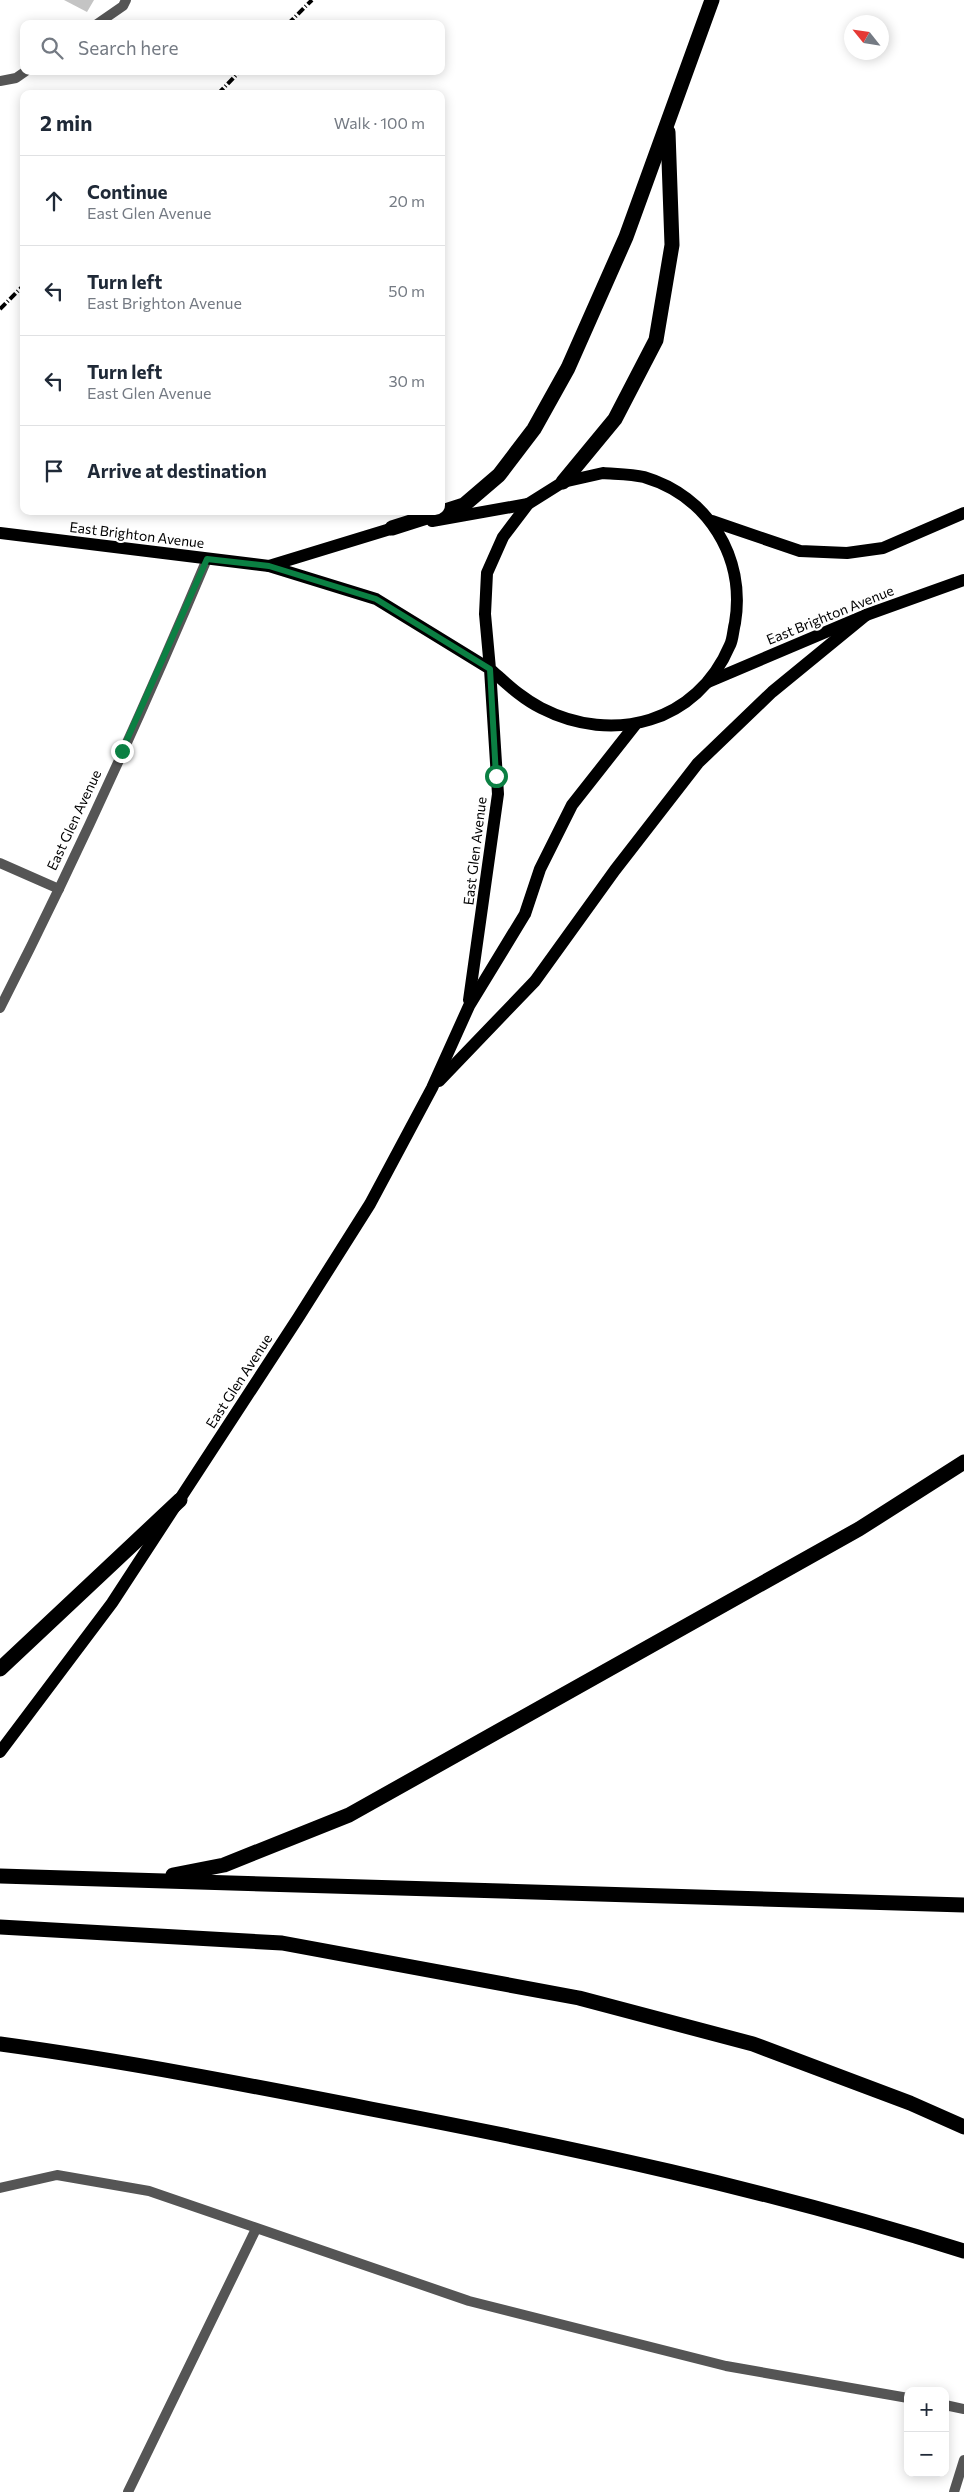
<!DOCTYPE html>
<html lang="en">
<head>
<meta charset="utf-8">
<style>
  body { margin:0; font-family:Commissioner,sans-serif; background:#f6f6f7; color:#1f2937 }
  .controls { position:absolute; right:15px; bottom:15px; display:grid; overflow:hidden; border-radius:10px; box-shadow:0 2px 12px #0003 }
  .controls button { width:45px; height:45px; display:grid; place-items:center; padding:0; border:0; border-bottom:1px solid #e0e1e3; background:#fff; color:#1f2937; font:25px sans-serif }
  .compass { position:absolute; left:844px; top:15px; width:45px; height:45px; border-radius:50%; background:#fff; box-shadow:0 2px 12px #0003; rotate:300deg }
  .stop { position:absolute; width:15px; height:15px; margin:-11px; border:4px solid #0b8043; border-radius:50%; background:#fff }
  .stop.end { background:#0b8043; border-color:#fff; box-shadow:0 1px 5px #0008 }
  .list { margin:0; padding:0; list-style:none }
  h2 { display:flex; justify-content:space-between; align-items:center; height:65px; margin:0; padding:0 20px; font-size:21px }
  h2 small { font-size:16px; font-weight:400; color:#747a83 }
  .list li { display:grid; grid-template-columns:32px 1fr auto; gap:15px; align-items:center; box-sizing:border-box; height:90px; padding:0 20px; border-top:1px solid #e0e1e3 }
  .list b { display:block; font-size:19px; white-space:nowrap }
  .list p { margin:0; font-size:16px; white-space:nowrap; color:#747a83 }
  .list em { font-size:16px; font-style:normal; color:#747a83 }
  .icon { flex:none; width:28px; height:28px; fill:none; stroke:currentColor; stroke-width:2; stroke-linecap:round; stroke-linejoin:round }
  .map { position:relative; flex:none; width:964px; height:2492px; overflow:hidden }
  .search { position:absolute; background:#fff; box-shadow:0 2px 12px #0003; left:20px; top:20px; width:425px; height:55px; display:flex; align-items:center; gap:12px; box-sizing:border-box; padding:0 18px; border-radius:10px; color:#747a83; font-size:19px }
  .panel { position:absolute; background:#fff; box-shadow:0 2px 12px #0003; left:20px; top:90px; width:425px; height:425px; border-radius:10px }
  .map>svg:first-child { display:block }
  .building { fill:#c4c4c4 }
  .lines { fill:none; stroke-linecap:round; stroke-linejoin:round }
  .lane { stroke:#555; stroke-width:10 }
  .street { stroke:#555; stroke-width:10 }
  .primary { stroke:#000; stroke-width:12 }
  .highway { stroke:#000; stroke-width:15 }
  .rail { stroke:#000; stroke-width:4; stroke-dasharray:8 2.5 1 2.5; stroke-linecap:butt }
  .route { stroke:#0b8043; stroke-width:6 }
  .labels { text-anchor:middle; stroke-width:4.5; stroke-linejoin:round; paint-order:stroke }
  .street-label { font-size:14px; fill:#000; stroke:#fff }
</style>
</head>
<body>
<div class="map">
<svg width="964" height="2492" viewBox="0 0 964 2492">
  <rect width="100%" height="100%" fill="#fff"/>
  <polygon class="building" points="64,0 94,0 87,12"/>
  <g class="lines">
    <g class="lane">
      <polyline points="97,24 123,6 126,0"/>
      <polyline points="0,81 16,78 26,71"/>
      <polyline points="0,863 59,889"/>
      <polyline points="0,2188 57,2175 149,2191 469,2301 726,2366 908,2398"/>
      <polyline points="945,2405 964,2409"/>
      <polyline points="128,2492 256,2229"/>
      <polyline points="954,2492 964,2460"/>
    </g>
    <path class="street" d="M0 1008C75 861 143 711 207 559"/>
    <g class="primary">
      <path d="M603 473C616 474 632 474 644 477 708 496 746 557 735 623 733 630 733 639 730 645 697 723 613 745 541 708 521 698 506 683 490 669L485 614 487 573 503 537 528 504 563 482Z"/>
      <polyline points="432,521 528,504"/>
      <polyline points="712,521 800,551 847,553 883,548 964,513"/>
      <polyline points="0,533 269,566 376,599 490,669 498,794 469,1000"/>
      <polyline points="269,566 400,526"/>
      <polyline points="708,682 866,615 964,580"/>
      <polyline points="439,1081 535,981 615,870 698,763 772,692 866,615"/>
      <polyline points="0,1752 112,1603 298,1318 370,1204 432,1088 469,1006 525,914 540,869 572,805 635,725"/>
    </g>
    <g class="highway">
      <polyline points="563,482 615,419 656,340 672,245 668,132"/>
      <polyline points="392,528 464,505 499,475 534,429 568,368 626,237 712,0"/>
      <polyline points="0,1669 180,1500"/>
      <polyline points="173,1875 224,1865 349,1815 859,1529 964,1462"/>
      <polyline points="0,1876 964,1905"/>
      <polyline points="0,1927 282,1943 579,1998 753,2044 910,2103 964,2127"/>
      <path d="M0 2044C125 2061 248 2085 371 2109 571 2147 770 2190 964 2251"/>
    </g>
    <g class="rail">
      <polyline points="288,24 312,0"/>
      <polyline points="218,94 240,71"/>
      <polyline points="0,309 24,285"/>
    </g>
  </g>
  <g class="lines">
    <polyline class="route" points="122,751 207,559 269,566 376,599 490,669 496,776"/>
  </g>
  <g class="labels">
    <g class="street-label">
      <text transform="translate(137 535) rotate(7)" y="5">East Brighton Avenue</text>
      <text transform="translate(830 615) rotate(-22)" y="5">East Brighton Avenue</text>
      <text transform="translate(74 820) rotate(-65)" y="5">East Glen Avenue</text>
      <text transform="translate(475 851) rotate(-83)" y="5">East Glen Avenue</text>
      <text transform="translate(239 1381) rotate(-57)" y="5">East Glen Avenue</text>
    </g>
  </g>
</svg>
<div class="controls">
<button>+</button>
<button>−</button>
</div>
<svg class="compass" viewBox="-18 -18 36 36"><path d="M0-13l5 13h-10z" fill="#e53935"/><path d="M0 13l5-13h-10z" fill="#747a83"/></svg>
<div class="stop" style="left:496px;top:776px"></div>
<div class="stop end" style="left:122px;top:751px"></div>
<div class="search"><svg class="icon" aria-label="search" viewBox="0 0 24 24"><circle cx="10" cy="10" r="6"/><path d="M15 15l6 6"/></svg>Search here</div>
<section class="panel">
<h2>2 min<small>Walk · 100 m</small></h2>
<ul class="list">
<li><svg class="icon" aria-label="ahead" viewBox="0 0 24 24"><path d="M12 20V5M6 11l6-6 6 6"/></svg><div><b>Continue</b><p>East Glen Avenue</p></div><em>20 m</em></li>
<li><svg class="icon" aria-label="left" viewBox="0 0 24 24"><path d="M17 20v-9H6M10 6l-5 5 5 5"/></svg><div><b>Turn left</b><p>East Brighton Avenue</p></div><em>50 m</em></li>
<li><svg class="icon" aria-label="left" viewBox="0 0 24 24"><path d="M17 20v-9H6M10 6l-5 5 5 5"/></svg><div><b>Turn left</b><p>East Glen Avenue</p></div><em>30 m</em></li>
<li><svg class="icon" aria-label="arrive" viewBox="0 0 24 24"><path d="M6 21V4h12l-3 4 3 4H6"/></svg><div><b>Arrive at destination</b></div></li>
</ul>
</section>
</div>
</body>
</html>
